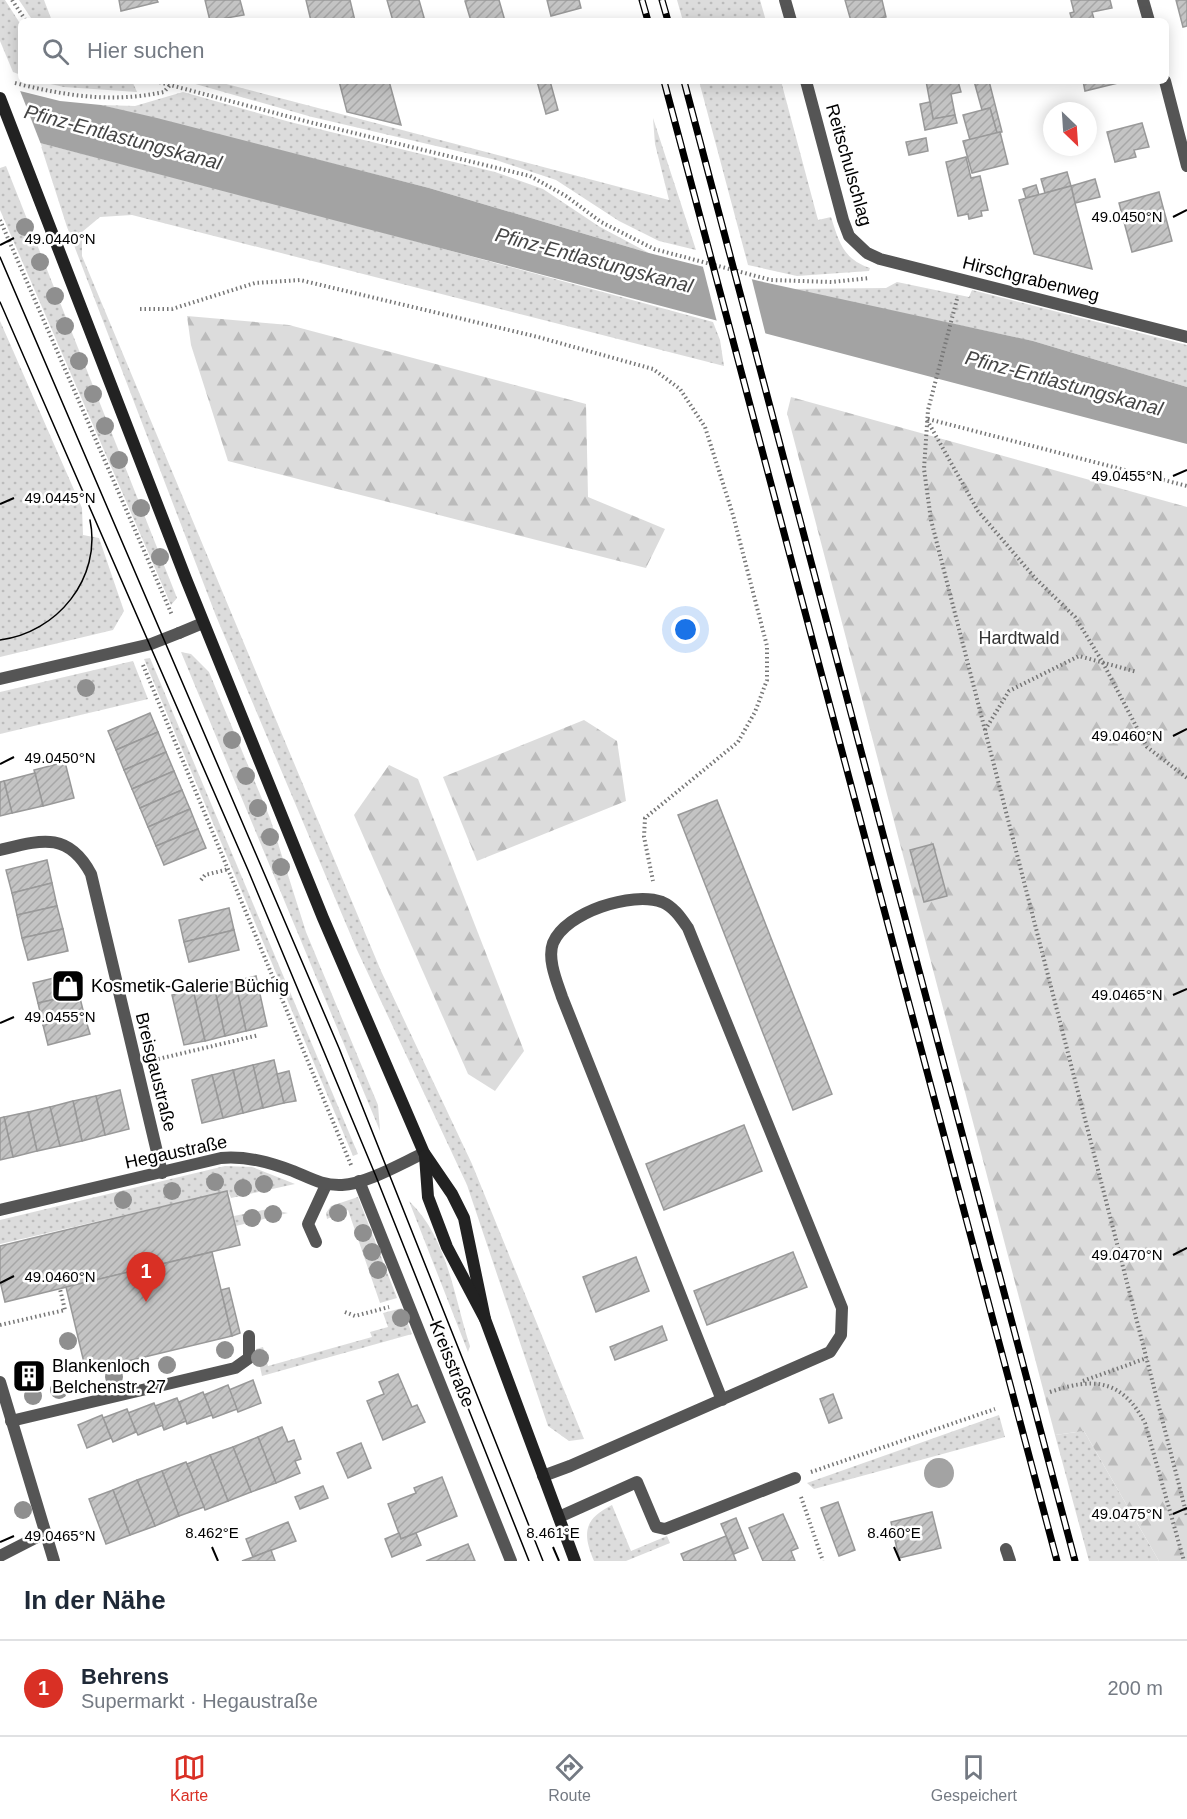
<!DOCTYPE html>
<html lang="de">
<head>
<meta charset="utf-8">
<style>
  body { margin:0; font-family:Arial,sans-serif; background:#f2f2f3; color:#1f2937 }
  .compass { position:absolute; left:1043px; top:102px; width:54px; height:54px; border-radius:50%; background:#fff; box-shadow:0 3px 15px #0003; rotate:155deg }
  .you { position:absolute; left:686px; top:630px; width:21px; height:21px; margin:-15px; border:4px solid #fff; border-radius:50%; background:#1a73e8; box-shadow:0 0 0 9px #1a73e833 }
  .badge { display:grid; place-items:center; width:39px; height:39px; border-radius:50%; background:#d93025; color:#fff; font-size:20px; font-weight:700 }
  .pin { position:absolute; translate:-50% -50px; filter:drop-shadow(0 2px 3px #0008) }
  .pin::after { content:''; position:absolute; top:32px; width:21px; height:18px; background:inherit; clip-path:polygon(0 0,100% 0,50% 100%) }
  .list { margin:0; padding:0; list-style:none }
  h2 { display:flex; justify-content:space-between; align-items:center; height:78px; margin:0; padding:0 24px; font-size:26px }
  h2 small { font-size:20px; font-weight:400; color:#747a83 }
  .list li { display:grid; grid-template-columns:39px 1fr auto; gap:18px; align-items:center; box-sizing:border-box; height:96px; padding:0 24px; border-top:2px solid #e0e1e3 }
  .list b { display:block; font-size:22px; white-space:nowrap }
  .list p { margin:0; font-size:20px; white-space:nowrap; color:#747a83 }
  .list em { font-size:20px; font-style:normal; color:#747a83 }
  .icon { flex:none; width:33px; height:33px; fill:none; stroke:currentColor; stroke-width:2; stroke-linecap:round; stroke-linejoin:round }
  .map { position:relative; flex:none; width:1187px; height:1561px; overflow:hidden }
  .search { position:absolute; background:#fff; box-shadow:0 3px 15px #0003; left:18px; right:18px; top:18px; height:66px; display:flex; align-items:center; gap:15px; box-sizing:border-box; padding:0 21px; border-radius:9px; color:#747a83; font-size:22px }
  .sheet { height:174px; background:#fff }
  nav { display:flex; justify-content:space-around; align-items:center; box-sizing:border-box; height:84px; border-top:2px solid #e0e1e3; background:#fff; font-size:16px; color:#747a83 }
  nav a { display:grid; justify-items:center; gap:3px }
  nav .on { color:#d93025 }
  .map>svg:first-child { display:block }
  .grass { fill:url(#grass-dots) }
  .forest { fill:url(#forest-firs) }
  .water { fill:#a3a3a3 }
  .pier { fill:#fff }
  .building { fill:url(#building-hatch); stroke:#999; stroke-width:1.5 }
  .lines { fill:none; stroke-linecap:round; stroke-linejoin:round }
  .path { stroke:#777; stroke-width:4; stroke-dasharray:1.5 3; stroke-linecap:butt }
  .lane { stroke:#555; stroke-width:12 }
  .street { stroke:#555; stroke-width:12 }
  .secondary { stroke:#222; stroke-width:12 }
  .tram { stroke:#000; stroke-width:1.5 }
  .rail-casing { stroke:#000; stroke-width:7 }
  .rail { stroke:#fff; stroke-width:4.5; stroke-dasharray:14; stroke-linecap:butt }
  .tree { fill:#8f8f8f }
  .ticks { fill:none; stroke:#000; stroke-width:2 }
  .labels { text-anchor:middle; stroke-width:5; stroke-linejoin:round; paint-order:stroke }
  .street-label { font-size:18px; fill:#000; stroke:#fff }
  .park-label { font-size:18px; fill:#333; stroke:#fff }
  .poi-label { font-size:18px; fill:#000; stroke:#fff; text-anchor:start }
  .water-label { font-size:20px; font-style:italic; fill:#444; stroke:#fff }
  .ticks-label { font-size:15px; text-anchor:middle; fill:#000; stroke:#fff; stroke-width:5; stroke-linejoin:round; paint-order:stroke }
</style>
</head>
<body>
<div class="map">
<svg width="1187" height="1561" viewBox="0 0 1187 1561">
  <defs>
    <pattern id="grass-dots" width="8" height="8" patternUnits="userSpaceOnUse" patternTransform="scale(1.5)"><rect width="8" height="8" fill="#dcdcdc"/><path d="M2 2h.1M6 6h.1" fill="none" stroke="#bbb" stroke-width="1.8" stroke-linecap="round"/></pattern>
    <pattern id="forest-firs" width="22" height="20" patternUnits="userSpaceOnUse" patternTransform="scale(1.5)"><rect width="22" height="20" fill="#dcdcdc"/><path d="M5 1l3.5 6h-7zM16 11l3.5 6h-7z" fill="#bbb"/></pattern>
    <pattern id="building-hatch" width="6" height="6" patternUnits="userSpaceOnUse" patternTransform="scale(1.5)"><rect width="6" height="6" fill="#c4c4c4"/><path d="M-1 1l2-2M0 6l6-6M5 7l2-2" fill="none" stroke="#a7a7a7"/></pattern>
  </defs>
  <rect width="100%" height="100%" fill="#fff"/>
  <g class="grass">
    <polygon points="0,0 5,0 21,25 21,75 13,72 0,41"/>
    <polygon points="19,0 44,0 52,21 33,21"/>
    <polygon points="677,0 760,0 766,21 683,21"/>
    <polygon points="37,81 125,81 133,83 137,92 64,87"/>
    <polygon points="185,81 215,81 669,200 655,144 653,118 696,250 659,241 619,221 556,180 496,160 312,117"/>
    <path d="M699 81H781L818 220 831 217C839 242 843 259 870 268L869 271 797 276 748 265Z"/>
    <polygon points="183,92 290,122 495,172 543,189 600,227 649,253 429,188 101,105 135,106"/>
    <polygon points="40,143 271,202 713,322 720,340 724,366 132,215 100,217 82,232 82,256 381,971 472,1164 584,1439 569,1441 548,1426 467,1185 357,950 216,616 67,227"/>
    <polygon points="6,166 177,598 171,605 0,210 0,168"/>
    <polygon points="897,282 969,297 972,290 1187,345 1187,387 1033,341 789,289 886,288"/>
    <polygon points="0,321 82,508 83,535 99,538 124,611 113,630 0,657"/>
    <polygon points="181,652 191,654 209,672 270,818 306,932 378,1105 380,1131"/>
    <polygon points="150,658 358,1154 353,1156 144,659"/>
    <polygon points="133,661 148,699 0,734 0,692"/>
    <polygon points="225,1166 252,1167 295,1184 231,1198 228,1191 0,1244 0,1220"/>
    <polygon points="358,1197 397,1298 380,1303 348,1210 327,1219 326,1213 331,1206"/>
    <path d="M409 1201C448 1238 454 1298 470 1346L468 1352Z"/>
    <polygon points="268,1209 288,1213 236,1226 234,1216"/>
    <polygon points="402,1308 412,1334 262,1376 256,1349 263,1347 268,1366 372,1337 370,1332 388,1327 383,1313"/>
    <polygon points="999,1415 1005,1437 814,1489 807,1483"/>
    <polygon points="1084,1431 1159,1561 1089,1561 1055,1435"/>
    <path d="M612 1505 631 1551 667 1536 670 1543 626 1561H594C582 1533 584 1519 612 1505Z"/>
  </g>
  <g class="forest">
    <polygon points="187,316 289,325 586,404 588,497 665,529 646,568 228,461 191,345"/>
    <polygon points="791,397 1187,507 1187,1561 1159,1561 1084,1431 1055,1435 787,413"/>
    <polygon points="584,720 617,741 626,801 477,861 443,777"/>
    <polygon points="389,765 418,779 524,1051 495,1091 468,1074 354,815"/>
  </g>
  <g class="water">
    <polygon points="0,86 60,101 101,105 157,118 429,188 649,253 759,281 1033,341 1187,387 1187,444 40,143"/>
    <circle cx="939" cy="1473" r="15"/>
  </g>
  <g class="pier">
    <polygon points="0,83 19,88 42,147 0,136"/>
    <polygon points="702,263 751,276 766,336 718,326"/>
  </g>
  <g class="building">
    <polygon points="119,0 157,0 158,2 121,11"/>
    <polygon points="205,0 240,0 244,15 210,21"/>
    <polygon points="306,0 350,0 355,21 311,21"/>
    <polygon points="387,0 419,0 425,21 393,21"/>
    <polygon points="469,0 499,0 505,21 471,21 465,1"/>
    <polygon points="547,0 579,0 581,8 551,16"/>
    <polygon points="845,0 882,0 886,17 869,21 851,21"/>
    <polygon points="1071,0 1110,0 1112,8 1092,12 1094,19 1076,21 1075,19 1072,20 1070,13 1074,12"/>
    <polygon points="1176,0 1187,0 1187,26 1183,27"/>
    <polygon points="339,81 389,81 401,125 347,112"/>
    <polygon points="537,81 550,81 558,110 546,114"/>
    <polygon points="926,81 958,81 961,92 951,94 955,115 933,119"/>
    <polygon points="974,81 989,81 1002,132 997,133 990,108 982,110"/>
    <polygon points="1083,81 1126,81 1085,91"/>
    <polygon points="930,102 933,119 955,115 957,123 925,130 920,104"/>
    <polygon points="990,108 997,133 970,140 963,115"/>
    <polygon points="1142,123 1149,147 1134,150 1136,157 1115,162 1107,132"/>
    <polygon points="1000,132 1008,164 972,173 963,141"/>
    <polygon points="926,138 928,151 909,155 906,142"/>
    <polygon points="966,157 971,178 980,176 988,210 981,211 982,216 969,219 968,214 958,216 946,162"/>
    <polygon points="1067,172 1071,186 1045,193 1041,179"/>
    <polygon points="1095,179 1100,197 1075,203 1071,186"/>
    <polygon points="1036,185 1039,195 1026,198 1023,189"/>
    <polygon points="1071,186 1075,203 1092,269 1034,254 1019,200"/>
    <polygon points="1159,192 1172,241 1132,252 1119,203"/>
    <polygon points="150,713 158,732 116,750 108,731"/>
    <polygon points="158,732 166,752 124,770 116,750"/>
    <polygon points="166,752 174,771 132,789 124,770"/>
    <polygon points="65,762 74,798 43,806 34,770"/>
    <polygon points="174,771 182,790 140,808 132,789"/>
    <polygon points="35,773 43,806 12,813 4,781"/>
    <polygon points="4,781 12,813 0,816 0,782"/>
    <polygon points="182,790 190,809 148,827 140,808"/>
    <polygon points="717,800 832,1094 793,1110 678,815"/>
    <polygon points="190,809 198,829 156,846 148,827"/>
    <polygon points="198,829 206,848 164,865 156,846"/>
    <polygon points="933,844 947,896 924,902 910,850"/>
    <polygon points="47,860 52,883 12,893 6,870"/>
    <polygon points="52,883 57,906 17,915 12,893"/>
    <polygon points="57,906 63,929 22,938 17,915"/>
    <polygon points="229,908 234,930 184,942 179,920"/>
    <polygon points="63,929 68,951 28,960 22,938"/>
    <polygon points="234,930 239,950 189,962 184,942"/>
    <polygon points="75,973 79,994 38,1003 33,983"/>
    <polygon points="256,976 267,1026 246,1031 235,981"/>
    <polygon points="235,981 246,1031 225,1036 214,986"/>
    <polygon points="214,986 225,1036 205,1041 193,990"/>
    <polygon points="193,990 205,1041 184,1045 172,995"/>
    <polygon points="79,994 84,1014 43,1025 38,1003"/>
    <polygon points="84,1014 90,1034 48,1045 43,1025"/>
    <polygon points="274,1060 284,1103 263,1108 253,1065"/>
    <polygon points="253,1065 263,1108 243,1113 233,1070"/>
    <polygon points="233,1070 243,1113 223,1118 212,1075"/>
    <polygon points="289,1071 296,1101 284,1103 277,1074"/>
    <polygon points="212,1075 223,1118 202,1123 192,1080"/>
    <polygon points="120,1090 129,1129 105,1135 96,1096"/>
    <polygon points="96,1096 105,1135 82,1141 73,1101"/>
    <polygon points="73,1101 82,1141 60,1146 50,1107"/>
    <polygon points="50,1107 60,1146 37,1151 28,1112"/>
    <polygon points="28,1112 37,1151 13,1157 4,1117"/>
    <polygon points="4,1117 13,1157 0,1160 0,1118"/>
    <polygon points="744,1125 762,1171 664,1210 646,1164"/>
    <polygon points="227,1191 240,1245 5,1302 0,1281 0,1246"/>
    <polygon points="212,1252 232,1336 86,1371 66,1287"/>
    <polygon points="793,1252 807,1287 707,1325 694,1291"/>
    <polygon points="636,1257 649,1291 596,1312 583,1277"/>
    <polygon points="229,1288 240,1333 232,1336 221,1290"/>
    <polygon points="662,1326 667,1340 615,1360 610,1347"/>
    <polygon points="32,1369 35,1381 26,1384 22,1372"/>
    <polygon points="398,1374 412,1407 417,1405 425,1422 383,1440 367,1401 384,1394 379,1382"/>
    <polygon points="253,1380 261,1403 238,1412 229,1390"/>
    <polygon points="228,1385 237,1409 213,1418 204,1395"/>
    <polygon points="203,1392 212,1415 187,1424 179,1402"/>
    <polygon points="833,1394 842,1418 829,1423 820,1399"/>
    <polygon points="177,1398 186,1421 164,1430 155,1406"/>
    <polygon points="154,1403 163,1425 138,1435 128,1413"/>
    <polygon points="127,1409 136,1432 113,1442 103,1418"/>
    <polygon points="102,1415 111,1438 87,1448 78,1425"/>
    <polygon points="282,1427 288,1442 294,1440 301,1459 295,1461 300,1473 276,1483 258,1437"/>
    <polygon points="258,1437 276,1483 251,1492 233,1447"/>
    <polygon points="361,1443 371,1468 348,1478 337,1453"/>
    <polygon points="233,1447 251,1492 228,1501 210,1455"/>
    <polygon points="210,1455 228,1501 205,1510 187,1464"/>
    <polygon points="186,1462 204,1507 179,1516 162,1471"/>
    <polygon points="162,1471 179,1516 155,1526 137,1480"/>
    <polygon points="442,1477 457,1516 401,1539 388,1504 416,1493 414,1488"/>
    <polygon points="137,1480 155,1526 130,1535 113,1490"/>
    <polygon points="323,1486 328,1498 300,1509 295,1497"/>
    <polygon points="113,1490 130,1535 106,1544 89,1499"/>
    <polygon points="838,1502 855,1550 839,1556 821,1508"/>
    <polygon points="932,1512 941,1548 899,1558 891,1522"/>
    <polygon points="783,1514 798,1548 791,1551 795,1561 763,1561 749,1528"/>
    <polygon points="736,1518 748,1548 734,1554 721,1524"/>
    <polygon points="288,1522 296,1541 253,1557 246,1539"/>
    <polygon points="399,1533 401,1539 416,1533 421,1545 392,1557 385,1539"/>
    <polygon points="726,1536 736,1561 684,1561 681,1554"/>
    <polygon points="468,1544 475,1561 426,1561"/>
    <polygon points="271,1550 275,1561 242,1561 253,1557"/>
  </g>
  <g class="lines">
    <g class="path">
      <polyline points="12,0 26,21"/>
      <polyline points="155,81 309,122 530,176 566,196 601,222 654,249 771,280 832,282 870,278"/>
      <path d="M15 83C66 96 112 103 164 92L170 85"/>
      <polyline points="0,220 172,615"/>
      <polyline points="957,299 928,410 924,469 931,520 1187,1516"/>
      <polyline points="140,309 172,309 255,283 300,280 538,337 653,369 680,389 705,427 733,515 767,646 767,680 755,712 738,742 645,818 644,837 653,881"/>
      <polyline points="928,419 1187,486"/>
      <polyline points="927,420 978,511 1035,578 1075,617 1102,661 1147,747 1187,778"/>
      <polyline points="143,665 351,1165"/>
      <polyline points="985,730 1009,691 1079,656 1137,672"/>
      <polyline points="201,880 205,875 229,869"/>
      <polyline points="154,1060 259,1035"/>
      <polyline points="345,1312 355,1316 389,1307"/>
      <polyline points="0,1325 65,1310 60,1289"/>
      <polyline points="1083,1381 1147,1358"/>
      <path d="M1050 1392C1093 1377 1122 1379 1145 1423L1184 1561"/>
      <polyline points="811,1472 995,1409"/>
      <polyline points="801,1497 823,1561"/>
    </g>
    <g class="lane">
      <polyline points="0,679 151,644 179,633"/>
      <polyline points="359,1181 511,1561"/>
      <polyline points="316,1242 308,1224 326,1185"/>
      <polyline points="11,1421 235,1368 249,1358 249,1336"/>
      <path d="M543 1476 570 1466 830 1352 841 1335 842 1308 688 928C681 918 674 907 662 902 632 891 566 912 553 943 547 959 557 982 562 997L722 1400"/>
      <polyline points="559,1517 637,1482 656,1527 665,1529 795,1478"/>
    </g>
    <g class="street">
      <polyline points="785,0 791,21"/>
      <polyline points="1143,0 1149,21"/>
      <polyline points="806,81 843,220 849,236 867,253 880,259 1187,337"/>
      <polyline points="1165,81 1187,166"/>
      <polyline points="179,633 203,623"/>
      <path d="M0 850C41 840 68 831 91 874L162 1173"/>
      <path d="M0 1210 221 1158C247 1156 269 1162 293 1171 310 1178 323 1186 342 1185 366 1184 402 1163 424 1153"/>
      <polyline points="0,1382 54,1561"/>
      <polyline points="1006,1549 1010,1561"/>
      <polyline points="0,1556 45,1533"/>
    </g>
    <g class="secondary">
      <polyline points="0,98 186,579 323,918 424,1153 452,1194 464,1218 485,1319"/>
      <polyline points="425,1156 428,1197 447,1247 485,1319 575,1561"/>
    </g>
    <g class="tram">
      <polyline points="0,257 339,1048 543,1561"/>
      <polyline points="0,302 248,870 375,1174 529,1561"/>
      <path d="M0 640C57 633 102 578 90 520"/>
    </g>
    <g class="rail-casing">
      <g id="rail">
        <polyline points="642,0 648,21"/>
        <polyline points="662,0 668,21"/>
        <polyline points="664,81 1057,1561"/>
        <polyline points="684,81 1075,1561"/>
      </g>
    </g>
    <use href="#rail" class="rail"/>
  </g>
  <g class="tree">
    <circle cx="25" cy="227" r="9"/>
    <circle cx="40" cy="262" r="9"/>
    <circle cx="55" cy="296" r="9"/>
    <circle cx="65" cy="326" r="9"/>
    <circle cx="79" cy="361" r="9"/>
    <circle cx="93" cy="394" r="9"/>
    <circle cx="105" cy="426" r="9"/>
    <circle cx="119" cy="460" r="9"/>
    <circle cx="141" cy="508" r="9"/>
    <circle cx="160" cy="557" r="9"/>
    <circle cx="86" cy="688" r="9"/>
    <circle cx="232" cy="740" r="9"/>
    <circle cx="246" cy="776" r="9"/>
    <circle cx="258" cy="808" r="9"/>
    <circle cx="270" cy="837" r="9"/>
    <circle cx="281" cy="867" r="9"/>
    <circle cx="215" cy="1182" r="9"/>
    <circle cx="264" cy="1184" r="9"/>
    <circle cx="243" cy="1188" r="9"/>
    <circle cx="172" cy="1191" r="9"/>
    <circle cx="123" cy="1200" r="9"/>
    <circle cx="338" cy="1213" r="9"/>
    <circle cx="273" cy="1214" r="9"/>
    <circle cx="252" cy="1218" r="9"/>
    <circle cx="363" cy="1233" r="9"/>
    <circle cx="372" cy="1252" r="9"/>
    <circle cx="378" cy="1270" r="9"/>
    <circle cx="401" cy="1318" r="9"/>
    <circle cx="68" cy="1341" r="9"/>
    <circle cx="225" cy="1350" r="9"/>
    <circle cx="260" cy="1358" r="9"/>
    <circle cx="167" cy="1365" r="9"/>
    <circle cx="114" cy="1377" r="9"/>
    <circle cx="59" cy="1390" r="9"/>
    <circle cx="33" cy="1396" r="9"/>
    <circle cx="23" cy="1510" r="9"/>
  </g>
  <path class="ticks" d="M1173 217 1187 210M0 245 14 238M1173 476 1187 470M0 504 14 498M1173 736 1187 729M0 764 14 757M1173 995 1187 989M0 1023 14 1017M1173 1255 1187 1248M0 1283 14 1276M1173 1514 1187 1508M0 1542 14 1536M212 1547 218 1561M553 1547 559 1561M894 1547 900 1561"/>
  <defs>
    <g id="shop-square" transform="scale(1.725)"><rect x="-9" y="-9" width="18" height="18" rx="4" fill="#000" stroke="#fff"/><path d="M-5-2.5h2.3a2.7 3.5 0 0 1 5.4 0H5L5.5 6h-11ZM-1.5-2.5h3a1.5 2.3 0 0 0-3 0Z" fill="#fff"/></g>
    <g id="building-square" transform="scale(1.725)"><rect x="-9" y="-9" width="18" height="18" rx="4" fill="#000" stroke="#fff"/><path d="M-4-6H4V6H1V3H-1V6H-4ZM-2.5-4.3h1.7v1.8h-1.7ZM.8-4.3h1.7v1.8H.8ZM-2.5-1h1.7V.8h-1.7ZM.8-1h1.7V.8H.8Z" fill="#fff"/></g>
  </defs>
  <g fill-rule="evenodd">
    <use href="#shop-square" x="68" y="986"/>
    <use href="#building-square" x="29" y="1376"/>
  </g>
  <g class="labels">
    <g class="street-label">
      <text transform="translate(849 165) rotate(74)" y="6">Reitschulschlag</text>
      <text transform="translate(1031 279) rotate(14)" y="6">Hirschgrabenweg</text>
      <text transform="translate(156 1072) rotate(76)" y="6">Breisgaustraße</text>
      <text transform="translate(176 1152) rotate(-12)" y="6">Hegaustraße</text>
      <text transform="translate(452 1364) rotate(68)" y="6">Kreisstraße</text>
    </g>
    <g class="park-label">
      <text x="1019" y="644">Hardtwald</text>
    </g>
    <g class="poi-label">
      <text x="91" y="992">Kosmetik-Galerie Büchig</text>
      <text x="52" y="1372">Blankenloch<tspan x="52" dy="21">Belchenstr. 27</tspan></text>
    </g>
    <g class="water-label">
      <text transform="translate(123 137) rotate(15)" y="7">Pfinz-Entlastungskanal</text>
      <text transform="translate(594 260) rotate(15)" y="7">Pfinz-Entlastungskanal</text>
      <text transform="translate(1064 383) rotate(15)" y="7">Pfinz-Entlastungskanal</text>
    </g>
  </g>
  <g class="ticks-label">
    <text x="1127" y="222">49.0450°N</text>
    <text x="60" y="244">49.0440°N</text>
    <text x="1127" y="481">49.0455°N</text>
    <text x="60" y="503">49.0445°N</text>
    <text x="1127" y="741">49.0460°N</text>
    <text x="60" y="763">49.0450°N</text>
    <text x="1127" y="1000">49.0465°N</text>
    <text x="60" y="1022">49.0455°N</text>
    <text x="1127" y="1260">49.0470°N</text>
    <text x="60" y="1282">49.0460°N</text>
    <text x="1127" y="1519">49.0475°N</text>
    <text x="212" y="1538">8.462°E</text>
    <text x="553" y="1538">8.461°E</text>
    <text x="894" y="1538">8.460°E</text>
    <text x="60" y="1541">49.0465°N</text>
  </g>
</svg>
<svg class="compass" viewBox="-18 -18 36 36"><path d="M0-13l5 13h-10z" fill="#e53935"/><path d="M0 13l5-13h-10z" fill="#747a83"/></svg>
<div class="you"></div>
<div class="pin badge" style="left:146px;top:1302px">1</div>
<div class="search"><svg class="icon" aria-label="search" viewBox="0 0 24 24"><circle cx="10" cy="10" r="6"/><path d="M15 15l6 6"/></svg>Hier suchen</div>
</div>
<section class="sheet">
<h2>In der Nähe<small></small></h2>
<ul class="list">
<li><span class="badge">1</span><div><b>Behrens</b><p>Supermarkt · Hegaustraße</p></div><em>200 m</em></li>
</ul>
</section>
<nav>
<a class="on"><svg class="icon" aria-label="map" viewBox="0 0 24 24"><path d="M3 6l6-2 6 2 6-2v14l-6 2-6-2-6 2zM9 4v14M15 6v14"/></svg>Karte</a>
<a><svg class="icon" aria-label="directions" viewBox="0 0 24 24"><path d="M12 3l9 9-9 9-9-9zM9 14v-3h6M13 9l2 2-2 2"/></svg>Route</a>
<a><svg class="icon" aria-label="saved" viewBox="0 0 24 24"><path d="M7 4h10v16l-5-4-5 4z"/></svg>Gespeichert</a>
</nav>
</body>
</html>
